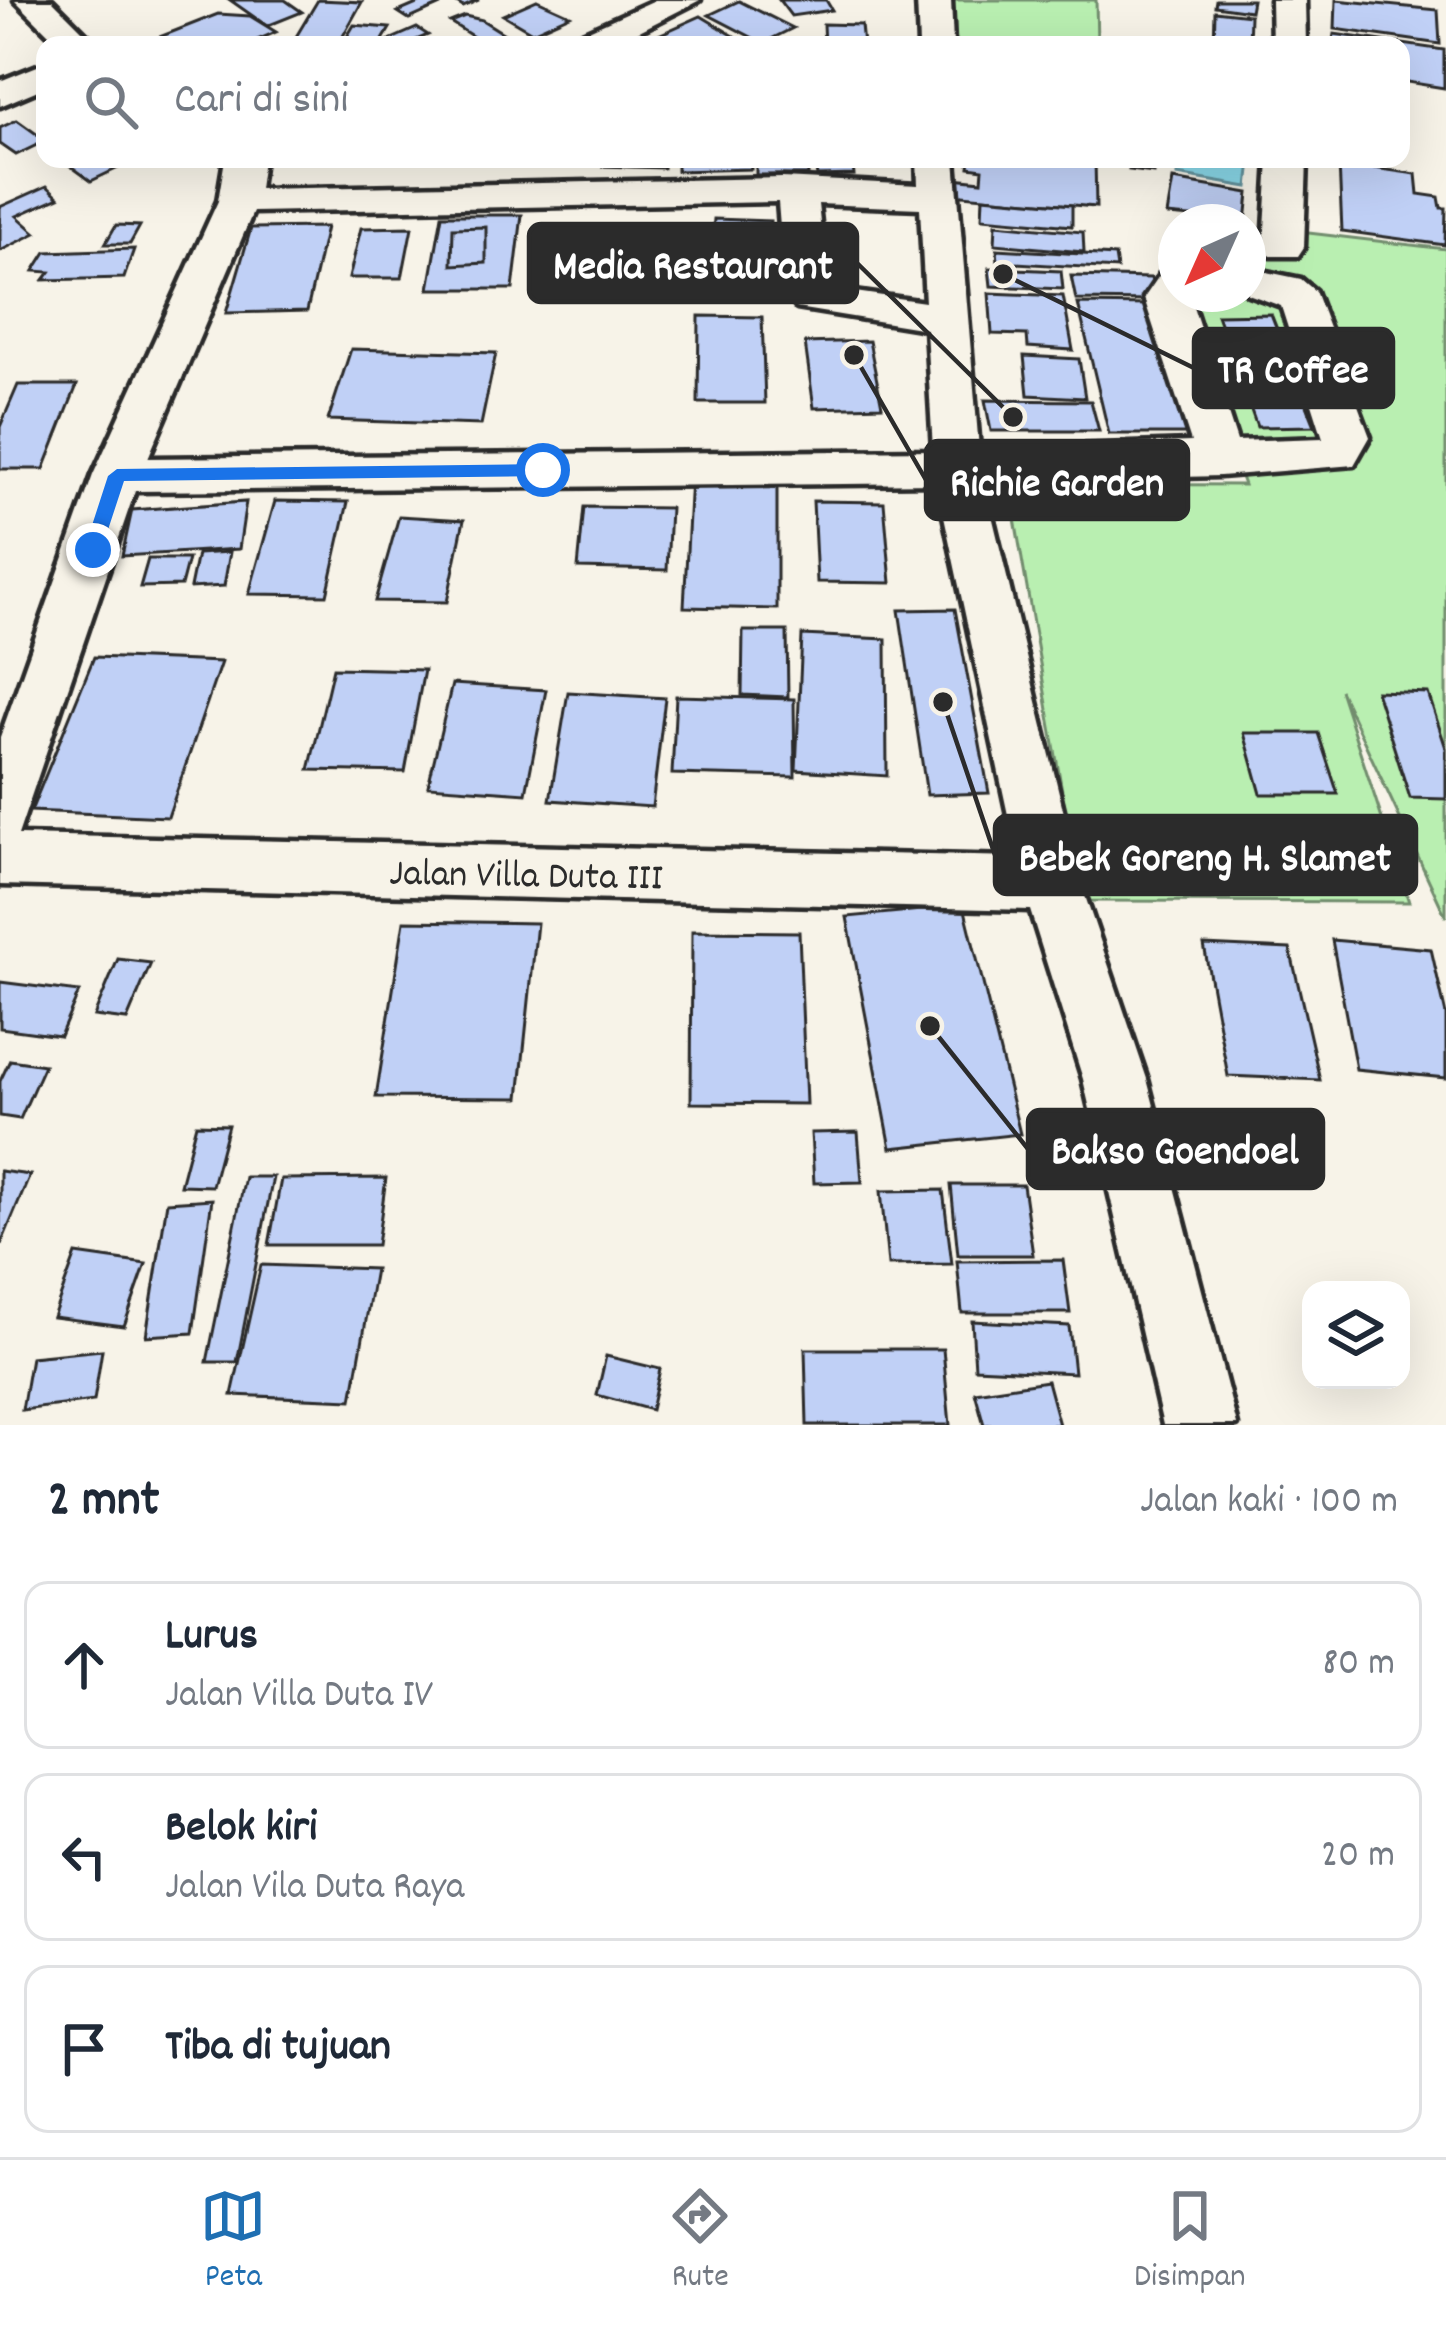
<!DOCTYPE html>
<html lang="id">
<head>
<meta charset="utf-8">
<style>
  body { margin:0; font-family:Dekko,sans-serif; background:#f2f2f3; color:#1f2937 }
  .controls { position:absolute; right:36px; bottom:36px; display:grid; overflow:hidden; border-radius:24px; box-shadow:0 12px 48px #0002 }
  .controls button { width:108px; height:108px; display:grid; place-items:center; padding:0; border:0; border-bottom:3px solid #e0e1e3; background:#fff; color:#1f2937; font:60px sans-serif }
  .compass { position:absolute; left:1158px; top:204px; width:108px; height:108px; border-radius:50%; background:#fff; box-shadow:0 12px 48px #0002; rotate:225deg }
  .stop { position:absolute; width:36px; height:36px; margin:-27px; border:9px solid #1a73e8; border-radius:50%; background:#fff }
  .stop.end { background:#1a73e8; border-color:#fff; box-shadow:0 3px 12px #0008 }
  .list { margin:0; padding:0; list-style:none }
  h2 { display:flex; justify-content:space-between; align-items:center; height:156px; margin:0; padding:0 48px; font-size:51px }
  h2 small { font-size:39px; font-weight:400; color:#747a83 }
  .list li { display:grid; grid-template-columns:78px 1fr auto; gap:36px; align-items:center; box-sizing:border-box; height:168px; margin:0 24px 24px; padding:0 24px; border:3px solid #e0e1e3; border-radius:24px }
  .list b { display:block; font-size:45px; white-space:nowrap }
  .list p { margin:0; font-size:39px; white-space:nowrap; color:#747a83 }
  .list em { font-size:39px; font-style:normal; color:#747a83 }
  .icon { flex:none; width:66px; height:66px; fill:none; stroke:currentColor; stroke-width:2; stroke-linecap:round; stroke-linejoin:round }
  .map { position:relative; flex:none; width:1446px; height:1425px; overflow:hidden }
  .search { position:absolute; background:#fff; box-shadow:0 12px 48px #0002; left:36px; right:36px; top:36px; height:132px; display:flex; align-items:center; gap:30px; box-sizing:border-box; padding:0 42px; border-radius:24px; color:#747a83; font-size:45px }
  .sheet { height:732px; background:#fff }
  nav { display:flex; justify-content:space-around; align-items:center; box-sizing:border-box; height:168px; border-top:3px solid #e0e1e3; background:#fff; font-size:33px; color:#747a83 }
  nav a { display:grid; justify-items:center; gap:6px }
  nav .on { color:#1f6fb2 }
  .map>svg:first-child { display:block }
  .green { fill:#b9efb1; stroke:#728d6e; stroke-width:3 }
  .water { fill:#89d7e7; stroke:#63929c; stroke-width:3 }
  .building { fill:#c0d0f6; stroke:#2b2b2b; stroke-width:3 }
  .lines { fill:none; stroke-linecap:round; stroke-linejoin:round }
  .minor-casing { stroke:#2b2b2b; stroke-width:9 }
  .minor { fill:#f7f3e8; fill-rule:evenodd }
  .route { fill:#1a73e8 }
  .labels { text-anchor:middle; stroke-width:10; stroke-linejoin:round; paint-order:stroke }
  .street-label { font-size:39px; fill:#2b2b2b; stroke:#f7f3e8 }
  .leader { fill:none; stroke:#2b2b2b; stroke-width:4.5 }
  .callout-dot { fill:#2b2b2b; stroke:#f7f3e8; stroke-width:4.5 }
  .callout { fill:#2b2b2b; stroke:#2b2b2b; stroke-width:4.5 }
  .callout-label { font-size:42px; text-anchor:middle; font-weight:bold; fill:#fff }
</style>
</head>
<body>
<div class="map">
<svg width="1446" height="1425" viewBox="0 0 1446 1425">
  <rect width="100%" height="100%" fill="#f7f3e8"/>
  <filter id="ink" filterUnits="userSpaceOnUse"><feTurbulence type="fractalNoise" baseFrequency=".00833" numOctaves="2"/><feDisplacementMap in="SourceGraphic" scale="24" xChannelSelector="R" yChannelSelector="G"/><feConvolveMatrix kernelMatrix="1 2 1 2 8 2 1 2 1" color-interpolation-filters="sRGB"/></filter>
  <g filter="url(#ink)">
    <g class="green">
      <polygon points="950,0 1096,0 1097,45 953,45"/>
      <polygon points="1300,232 1446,249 1446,917 1340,690 1409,902 1081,901 1009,484 1244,485 1167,278 1176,294 1248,294 1248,250"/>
    </g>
    <polygon class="water" points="1179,159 1251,161 1248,187 1177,175"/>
    <g class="building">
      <polygon points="230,0 285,0 302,12 267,26"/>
      <polygon points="318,0 362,2 338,45 291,45"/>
      <polygon points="426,0 479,0 463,7 452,0 409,19 398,12"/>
      <polygon points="537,0 570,15 532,32 503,15"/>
      <polygon points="779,0 826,0 832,10 791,16"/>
      <polygon points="1216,0 1252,0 1250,11 1215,6"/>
      <polygon points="1336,0 1438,10 1440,44 1335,29"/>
      <polygon points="739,1 793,28 763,43 709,15"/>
      <polygon points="1215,11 1250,15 1249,45 1214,45"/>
      <polygon points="218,14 250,16 276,32 246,45 162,45 157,38"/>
      <polygon points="465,16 482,20 517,42 486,45 450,22"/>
      <polygon points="701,16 749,45 679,45 661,34"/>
      <polygon points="823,24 861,25 863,45 824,45"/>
      <polygon points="354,25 390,28 380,45 342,45"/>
      <polygon points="417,28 428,35 405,45 385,42"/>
      <polygon points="1334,34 1444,50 1444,88 1401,81 1401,45 1332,45"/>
      <polygon points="17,120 45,140 45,141 16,155 0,144 0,128"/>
      <polygon points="61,159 137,159 91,181"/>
      <polygon points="604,159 664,159 663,168 603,166"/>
      <polygon points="677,159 750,159 751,169 677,171"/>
      <polygon points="756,159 807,159 808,175 756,175"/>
      <polygon points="814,159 852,159 854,175 817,176"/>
      <polygon points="970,159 1095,159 1096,207 951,194 953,178 982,181 983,169 969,167"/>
      <polygon points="1130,159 1155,159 1154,173 1129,170"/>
      <polygon points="1339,163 1416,174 1418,194 1439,197 1441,208 1446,208 1445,245 1342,231"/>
      <polygon points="1173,180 1249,193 1246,222 1167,215"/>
      <polygon points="47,186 59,197 17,216 36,233 0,251 0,207"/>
      <polygon points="983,197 1072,205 1072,226 982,218"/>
      <polygon points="442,215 522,215 513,289 429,289"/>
      <polygon points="714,219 770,221 767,283 708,282"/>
      <polygon points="996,224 1083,232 1084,252 995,244"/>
      <polygon points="116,225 140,226 130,244 105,244"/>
      <polygon points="326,227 307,311 226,313 251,228"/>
      <polygon points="412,227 402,278 349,278 361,228"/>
      <polygon points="486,227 486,263 452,265 453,228"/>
      <polygon points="134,249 124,278 44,280 50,272 34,271 46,252"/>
      <polygon points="997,249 1115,256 1117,269 998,262"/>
      <polygon points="989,268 1061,271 1063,289 991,286"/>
      <polygon points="1071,276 1151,278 1157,301 1076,300"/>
      <polygon points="989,293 1063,296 1073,350 1028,347 1027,335 992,334"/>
      <polygon points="1078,304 1151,305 1189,434 1109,434"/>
      <polygon points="1271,314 1315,426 1257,427 1217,315"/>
      <polygon points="699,316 762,317 765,403 698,403"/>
      <polygon points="869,341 882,406 814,408 805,343"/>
      <polygon points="351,349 496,353 481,425 328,420"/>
      <polygon points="1024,356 1079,359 1085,398 1028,395"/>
      <polygon points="18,385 77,385 44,469 0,469 0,427"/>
      <polygon points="985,400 1091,401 1099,431 991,431"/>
      <polygon points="691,477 777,479 777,609 684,607"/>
      <polygon points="275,501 348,502 327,595 249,594"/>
      <polygon points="813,501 884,502 891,583 817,582"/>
      <polygon points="246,502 239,549 122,556 132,510"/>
      <polygon points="584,507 670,508 667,570 578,568"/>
      <polygon points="399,516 464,520 447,602 375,601"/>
      <polygon points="230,552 224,586 190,588 197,554"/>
      <polygon points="148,559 188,559 181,586 140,587"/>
      <polygon points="955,609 989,793 927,795 899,610"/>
      <polygon points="743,631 787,631 788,697 742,695"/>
      <polygon points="802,635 886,639 887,776 796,770"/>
      <polygon points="94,657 221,662 168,817 31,811"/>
      <polygon points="333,668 424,670 405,772 309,770"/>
      <polygon points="452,684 546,690 526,793 428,786"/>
      <polygon points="1376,691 1428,693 1446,748 1446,799 1410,798"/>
      <polygon points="568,692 665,698 652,807 550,800"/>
      <polygon points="676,696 794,699 795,777 672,774"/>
      <polygon points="1244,733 1318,733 1338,794 1261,794"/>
      <polygon points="964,906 1020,1134 891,1148 847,917"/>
      <polygon points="404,921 537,923 519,1098 376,1097"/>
      <polygon points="692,931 799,932 806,1104 691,1103"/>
      <polygon points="1332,940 1431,949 1446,1015 1446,1078 1356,1069"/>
      <polygon points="1204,945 1290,949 1320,1080 1228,1076"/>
      <polygon points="118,959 151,963 127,1020 94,1016"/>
      <polygon points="0,982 79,992 60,1036 0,1028"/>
      <polygon points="10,1060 44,1065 20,1119 0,1116 0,1081"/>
      <polygon points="196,1124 228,1125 212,1186 180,1185"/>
      <polygon points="858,1132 862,1182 814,1183 811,1133"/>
      <polygon points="0,1171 30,1175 0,1247"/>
      <polygon points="245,1177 273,1177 237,1362 207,1362"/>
      <polygon points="386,1178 377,1245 269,1245 281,1179"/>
      <polygon points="951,1185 1023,1185 1033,1255 958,1255"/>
      <polygon points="943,1190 952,1264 888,1265 881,1191"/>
      <polygon points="212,1199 193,1333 146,1336 167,1202"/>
      <polygon points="76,1254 146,1264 124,1326 53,1317"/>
      <polygon points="1063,1260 1070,1313 962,1313 957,1261"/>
      <polygon points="261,1265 375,1269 352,1400 232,1395"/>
      <polygon points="972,1321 1069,1326 1074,1373 975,1368"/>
      <polygon points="805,1349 943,1349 950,1425 807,1425"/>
      <polygon points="102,1350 94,1401 22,1410 31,1357"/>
      <polygon points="606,1356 660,1369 651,1410 597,1395"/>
      <polygon points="1047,1381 1059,1425 984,1425 975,1392"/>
    </g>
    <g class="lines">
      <g class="minor-casing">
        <g id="minor">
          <polygon points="15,0 52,0 97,45 60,45"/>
          <polygon points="655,0 700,0 612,45 566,45 571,38"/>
          <polygon points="917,0 951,0 953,45 919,45"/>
          <polygon points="1271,0 1305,0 1306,45 1272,45"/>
          <polygon points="45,63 45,87 0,106 0,81"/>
          <path d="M225 159H263L259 189 782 178 918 185 917 159H955L979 449 1191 442 1144 298 1161 273 1176 269V294H1189L1237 441 1323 438 1281 306 1248 294V268L1301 279 1315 291 1370 437 1354 465 1220 476 984 482 1081 884 1147 1079 1237 1425H1163L1083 1079 1030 910 0 885V737L93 475 218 201ZM778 202 785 291 797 308 926 329 933 450 148 458 253 212ZM818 204 920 208 925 302 827 288ZM937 483 1017 857 18 835 135 491Z"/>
          <polygon points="1269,159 1307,159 1304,247 1298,256 1270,256 1264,247"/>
        </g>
      </g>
      <use href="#minor" class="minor"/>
    </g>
  </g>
  <polygon class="route" points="543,464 551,470 543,476 124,481 100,554 84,550 108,476 117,469"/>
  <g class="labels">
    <g class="street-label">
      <text transform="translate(526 872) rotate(1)" y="14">Jalan Villa Duta III</text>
    </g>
  </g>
  <path class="leader" d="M1013 417L857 263M1003 274L1194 368M854 355L926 480M943 702L995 855M930 1026L1028 1149"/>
  <g class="callout-dot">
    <circle cx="1013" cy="417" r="12"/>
    <circle cx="1003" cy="274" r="12"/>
    <circle cx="854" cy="355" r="12"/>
    <circle cx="943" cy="702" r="12"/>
    <circle cx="930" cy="1026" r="12"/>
  </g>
  <g class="callout">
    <rect x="529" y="224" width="328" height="78" rx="12"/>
    <rect x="1194" y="329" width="199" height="78" rx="12"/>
    <rect x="926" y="441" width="262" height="78" rx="12"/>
    <rect x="995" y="816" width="421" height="78" rx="12"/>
    <rect x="1028" y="1110" width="295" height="78" rx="12"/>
  </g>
  <g class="callout-label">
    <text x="693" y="278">Media Restaurant</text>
    <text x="1293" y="382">TR Coffee</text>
    <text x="1057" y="495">Richie Garden</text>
    <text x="1205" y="870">Bebek Goreng H. Slamet</text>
    <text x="1175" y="1163">Bakso Goendoel</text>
  </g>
</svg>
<div class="controls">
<button><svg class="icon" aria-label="layers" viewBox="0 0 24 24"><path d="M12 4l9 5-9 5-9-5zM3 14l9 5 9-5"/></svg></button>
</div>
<svg class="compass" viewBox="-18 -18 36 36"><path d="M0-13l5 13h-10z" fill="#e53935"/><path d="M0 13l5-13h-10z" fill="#747a83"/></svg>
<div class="stop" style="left:543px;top:470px"></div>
<div class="stop end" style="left:93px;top:550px"></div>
<div class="search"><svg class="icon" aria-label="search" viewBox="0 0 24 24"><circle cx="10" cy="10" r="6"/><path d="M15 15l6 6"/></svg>Cari di sini</div>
</div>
<section class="sheet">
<h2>2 mnt<small>Jalan kaki · 100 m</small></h2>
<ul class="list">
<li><svg class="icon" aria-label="ahead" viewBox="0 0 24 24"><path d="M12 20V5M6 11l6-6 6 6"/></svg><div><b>Lurus</b><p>Jalan Villa Duta IV</p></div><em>80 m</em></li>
<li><svg class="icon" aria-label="left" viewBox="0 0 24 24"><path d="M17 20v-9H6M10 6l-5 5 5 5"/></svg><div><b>Belok kiri</b><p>Jalan Vila Duta Raya</p></div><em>20 m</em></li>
<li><svg class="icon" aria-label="arrive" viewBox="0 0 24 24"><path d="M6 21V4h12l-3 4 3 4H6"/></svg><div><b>Tiba di tujuan</b></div></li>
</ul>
</section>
<nav>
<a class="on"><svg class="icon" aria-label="map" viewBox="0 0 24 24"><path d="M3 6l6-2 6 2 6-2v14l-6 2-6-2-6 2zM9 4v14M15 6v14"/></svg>Peta</a>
<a><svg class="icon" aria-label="directions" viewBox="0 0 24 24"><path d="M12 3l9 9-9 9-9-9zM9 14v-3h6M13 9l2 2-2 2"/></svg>Rute</a>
<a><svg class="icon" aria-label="saved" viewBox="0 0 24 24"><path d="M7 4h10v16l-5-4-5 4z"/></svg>Disimpan</a>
</nav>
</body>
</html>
